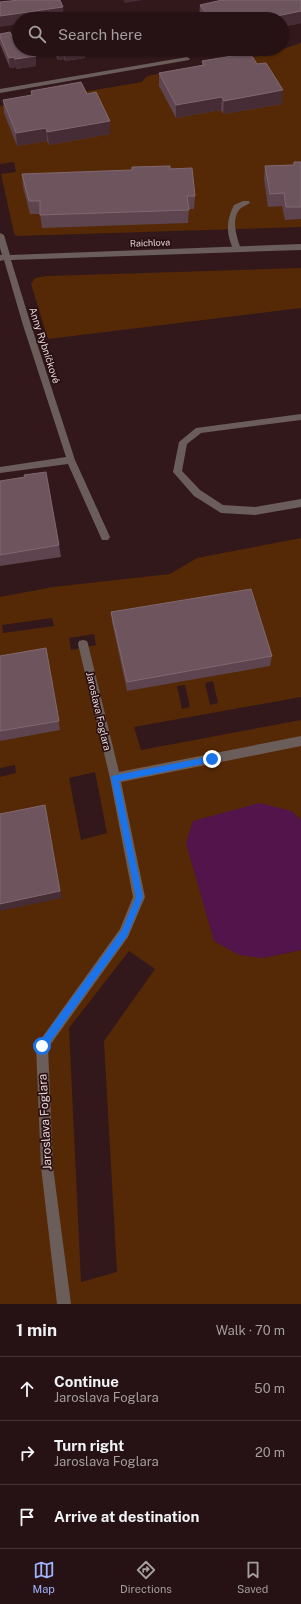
<!DOCTYPE html>
<html lang="en">
<head>
<meta charset="utf-8">
<style>
  body { margin:0; font-family:"Public Sans",sans-serif; background:#2e1b1d; color:#f1f3f6 }
  .stop { position:absolute; width:12px; height:12px; margin:-9px; border:3px solid #1a73e8; border-radius:50%; background:#fff }
  .stop.end { background:#1a73e8; border-color:#fff; box-shadow:0 1px 4px #0008 }
  .list { margin:0; padding:0; list-style:none }
  h2 { display:flex; justify-content:space-between; align-items:center; height:52px; margin:0; padding:0 16px; font-size:17px }
  h2 small { font-size:13px; font-weight:400; color:#a49ea0 }
  .list li { display:grid; grid-template-columns:26px 1fr auto; gap:12px; align-items:center; box-sizing:border-box; height:64px; padding:0 16px; border-top:1px solid #423234 }
  .list b { display:block; font-size:15px; white-space:nowrap }
  .list p { margin:0; font-size:13px; white-space:nowrap; color:#a49ea0 }
  .list em { font-size:13px; font-style:normal; color:#a49ea0 }
  .icon { flex:none; width:22px; height:22px; fill:none; stroke:currentColor; stroke-width:2; stroke-linecap:round; stroke-linejoin:round }
  .map { position:relative; flex:none; width:301px; height:1304px; overflow:hidden }
  .search { position:absolute; background:#261214; box-shadow:0 1px 3px #0004; left:12px; right:12px; top:12px; height:44px; display:flex; align-items:center; gap:10px; box-sizing:border-box; padding:0 14px; border-radius:22px; color:#a49ea0; font-size:15px }
  .sheet { height:244px; background:#261214 }
  nav { display:flex; justify-content:space-around; align-items:center; box-sizing:border-box; height:56px; border-top:1px solid #423234; background:#261214; font-size:11px; color:#a49ea0 }
  nav a { display:grid; justify-items:center; gap:2px }
  nav .on { color:#a0b3fd }
  .map>svg:first-child { display:block }
  .green { fill:#552906; fill-rule:evenodd }
  .water { fill:#52144b }
  .lines { fill:none; stroke-linecap:round; stroke-linejoin:round }
  .lane { fill:#6b5d5a; fill-rule:evenodd }
  .street { fill:#6b5d5a; fill-rule:evenodd }
  .wall { fill:#5e444e }
  .shaded-wall { fill:#462c34 }
  .building { fill:#6d545d; stroke:#816870 }
  .route { fill:#1a73e8 }
  .labels { text-anchor:middle; stroke-width:3.5; stroke-linejoin:round; paint-order:stroke }
  .far-street-label { font-size:9px; fill:#e9d7d8; stroke:#270f12 }
  .street-label { font-size:10px; fill:#e9d7d8; stroke:#270f12 }
  .near-street-label { font-size:12px; fill:#e9d7d8; stroke:#270f12 }
</style>
</head>
<body>
<div class="map">
<svg width="301" height="1304" viewBox="0 0 301 1304">
  <rect width="100%" height="100%" fill="#32181b"/>
  <g class="green">
    <polygon points="301,43 301,175 282,206 301,219 301,227 16,236 14,233 1,174 16,172 14,162 0,164 0,106 142,82 146,77 152,75 265,55"/>
    <polygon points="301,268 301,308 48,339 31,284 35,278 47,276"/>
    <path d="M301 538V697L134 727 141 750 301 720V820L291 811 262 958 301 950V1304H0V777L16 773 15 765 0 768V597L53 587 170 574 197 558ZM52 618 54 626 3 633 2 625ZM94 634 96 645 71 650 69 638ZM213 681 218 703 210 705 205 683ZM185 685 190 707 182 709 177 686ZM95 772 107 833 81 840 69 778ZM129 951 155 969 104 1041 117 1272 81 1282 69 1028Z"/>
  </g>
  <polygon class="water" points="260,803 291,811 301,820 301,950 263,958 239,955 214,941 186,843 193,821"/>
  <g class="lines">
    <g class="lane">
      <path d="M243 201H249L250 203C247 205 244 206 241 208 230 217 237 238 241 249L237 252C233 250 233 248 231 244 226 230 227 219 234 205Z"/>
      <polygon points="27,322 31,325 75,460 110,537 108,540 102,540 68,464 0,473 0,467 66,457 23,325"/>
      <polygon points="301,414 301,420 201,433 187,444 182,471 200,490 223,505 255,507 301,499 301,507 255,515 221,513 194,496 173,472 179,442 196,428"/>
    </g>
    <g class="street">
      <polygon points="187,57 190,59 189,60 0,93 0,89"/>
      <polygon points="0,233 4,235 10,255 301,244 301,250 11,260 31,325 27,328 23,325 4,260 0,261 0,255 2,255 0,248"/>
      <polygon points="83,640 87,641 88,644 119,772 301,736 301,746 121,782 145,897 128,937 48,1048 53,1167 71,1304 57,1304 41,1167 36,1046 120,929 133,897 110,778 78,644 79,641"/>
    </g>
  </g>
  <g class="wall">
    <polygon points="222,0 301,0 301,23 282,27 282,19 200,19 199,18 200,5"/>
    <polygon points="0,34 12,36 36,56 36,66 16,69 16,67 10,68 0,44"/>
    <polygon points="53,49 84,49 85,58 65,61 64,59 58,60"/>
    <polygon points="107,49 135,49 130,50 108,52"/>
    <polygon points="202,61 282,104 223,114 221,110 176,118 159,86 159,73 202,66"/>
    <polygon points="31,91 87,94 110,134 49,145 47,141 17,146 4,113 3,100 31,95"/>
    <polygon points="294,162 301,162 301,219 285,220 282,206 268,207 264,179 265,166 293,165"/>
    <polygon points="22,174 195,196 194,209 189,209 188,223 42,228 40,214 30,214 23,187"/>
    <polygon points="0,481 59,545 61,557 0,566"/>
    <polygon points="111,612 272,656 270,666 127,691 112,622"/>
    <polygon points="46,648 60,730 0,741 0,656"/>
  </g>
  <g class="shaded-wall">
    <polygon points="124,0 144,0 124,3"/>
    <polygon points="63,7 64,17 52,19 19,19 19,24 0,27 0,16"/>
    <polygon points="301,11 301,23 282,27 282,19 262,19"/>
    <polygon points="63,49 64,59 58,60 57,50"/>
    <polygon points="76,49 84,49 85,58 65,61 64,51"/>
    <polygon points="36,56 36,66 16,69 15,59"/>
    <polygon points="14,57 16,67 10,68 9,58"/>
    <polygon points="283,90 282,104 223,114 224,101"/>
    <polygon points="222,97 221,110 176,118 176,105"/>
    <polygon points="110,121 110,134 49,145 47,132"/>
    <polygon points="46,128 47,141 17,146 16,133"/>
    <polygon points="45,805 62,898 0,911 0,904"/>
  </g>
  <g class="building">
    <polygon points="19,0 60,0 63,7 0,16 0,2"/>
    <polygon points="222,0 301,0 301,11 262,19 210,19 200,5"/>
    <polygon points="141,17 142,19 126,19"/>
    <polygon points="10,32 12,36 19,35 19,49 33,49 36,56 15,59 14,57 9,58 0,37 0,34"/>
    <polygon points="63,49 76,49 64,51"/>
    <polygon points="250,53 257,64 266,63 283,90 224,101 222,97 176,105 159,73 204,65 202,61"/>
    <polygon points="81,82 87,94 96,92 110,121 47,132 46,128 16,133 3,100 32,95 31,91"/>
    <polygon points="294,162 301,162 301,207 286,207 284,193 270,194 265,166 294,165"/>
    <polygon points="170,166 170,169 192,168 195,196 187,196 189,210 40,215 40,201 29,201 22,174 132,170 132,167"/>
    <polygon points="46,472 59,545 0,555 0,481 25,477 24,475"/>
    <polygon points="251,589 272,656 127,682 111,612"/>
    <polygon points="46,648 59,721 0,731 0,656"/>
    <polygon points="45,805 60,891 0,904 0,814"/>
  </g>
  <polygon class="route" points="212,756 216,759 212,762 119,781 143,897 127,936 45,1049 39,1049 39,1043 122,930 136,897 111,778 112,776"/>
  <g class="labels">
    <g class="far-street-label">
      <text transform="translate(150 243) rotate(-2)" y="3">Raichlova</text>
    </g>
    <g class="street-label">
      <text transform="translate(45 345) rotate(72)" y="4">Anny Rybníčkové</text>
      <text transform="translate(99 711) rotate(77)" y="4">Jaroslava Foglara</text>
    </g>
    <g class="near-street-label">
      <text transform="translate(45 1122) rotate(-93)" y="4">Jaroslava Foglara</text>
    </g>
  </g>
</svg>
<div class="stop" style="left:42px;top:1046px"></div>
<div class="stop end" style="left:212px;top:759px"></div>
<div class="search"><svg class="icon" aria-label="search" viewBox="0 0 24 24"><circle cx="10" cy="10" r="6"/><path d="M15 15l6 6"/></svg>Search here</div>
</div>
<section class="sheet">
<h2>1 min<small>Walk · 70 m</small></h2>
<ul class="list">
<li><svg class="icon" aria-label="ahead" viewBox="0 0 24 24"><path d="M12 20V5M6 11l6-6 6 6"/></svg><div><b>Continue</b><p>Jaroslava Foglara</p></div><em>50 m</em></li>
<li><svg class="icon" aria-label="right" viewBox="0 0 24 24"><path d="M7 20v-9h11M14 6l5 5-5 5"/></svg><div><b>Turn right</b><p>Jaroslava Foglara</p></div><em>20 m</em></li>
<li><svg class="icon" aria-label="arrive" viewBox="0 0 24 24"><path d="M6 21V4h12l-3 4 3 4H6"/></svg><div><b>Arrive at destination</b></div></li>
</ul>
</section>
<nav>
<a class="on"><svg class="icon" aria-label="map" viewBox="0 0 24 24"><path d="M3 6l6-2 6 2 6-2v14l-6 2-6-2-6 2zM9 4v14M15 6v14"/></svg>Map</a>
<a><svg class="icon" aria-label="directions" viewBox="0 0 24 24"><path d="M12 3l9 9-9 9-9-9zM9 14v-3h6M13 9l2 2-2 2"/></svg>Directions</a>
<a><svg class="icon" aria-label="saved" viewBox="0 0 24 24"><path d="M7 4h10v16l-5-4-5 4z"/></svg>Saved</a>
</nav>
</body>
</html>
